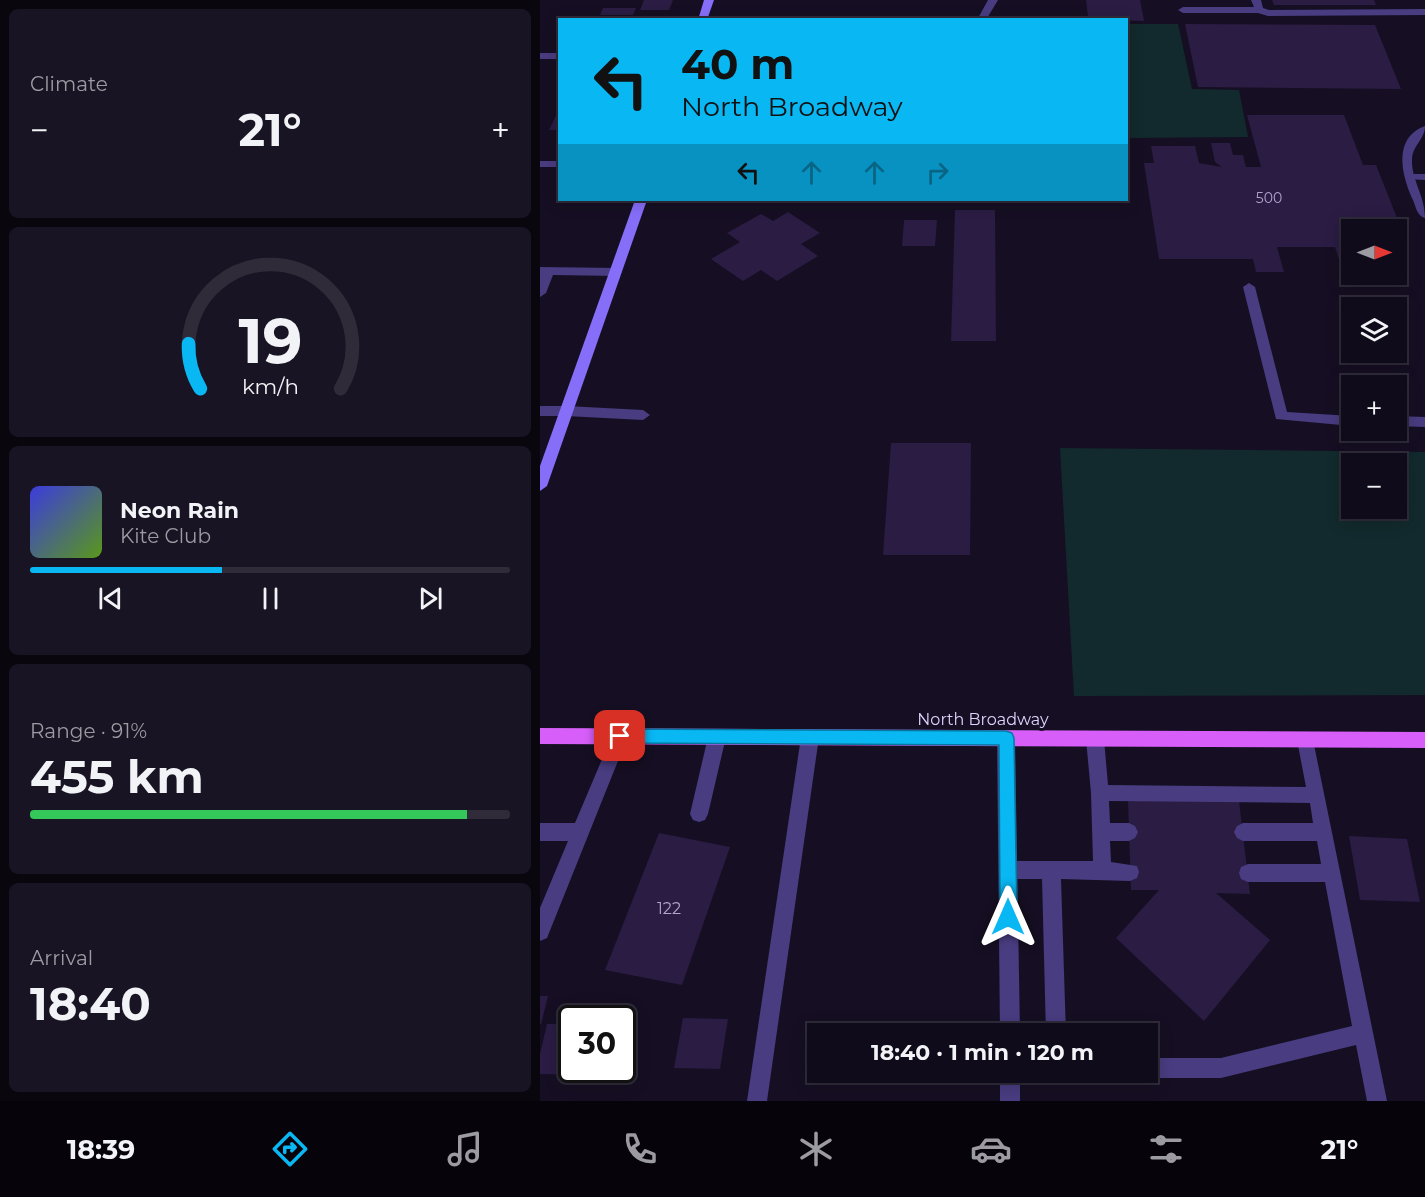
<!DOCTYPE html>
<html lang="en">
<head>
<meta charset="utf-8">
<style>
	:root { --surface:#100b1a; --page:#191423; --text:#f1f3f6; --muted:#9c9ba2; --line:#302b39; --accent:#09b7f3 }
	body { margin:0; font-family:Montserrat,sans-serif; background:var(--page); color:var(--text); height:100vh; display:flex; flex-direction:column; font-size:22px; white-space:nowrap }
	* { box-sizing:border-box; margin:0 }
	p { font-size:20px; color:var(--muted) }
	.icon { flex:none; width:33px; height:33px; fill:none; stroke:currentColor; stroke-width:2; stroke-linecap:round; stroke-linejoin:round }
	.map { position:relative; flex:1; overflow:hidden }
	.panel { display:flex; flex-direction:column; gap:9px; padding:9px; background:#09060e; width:540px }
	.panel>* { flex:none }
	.hud { position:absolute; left:18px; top:18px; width:570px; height:183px; border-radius:0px; box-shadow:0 3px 15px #0003,0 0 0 2px var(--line); background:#09b7f3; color:#111; overflow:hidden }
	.needle { width:39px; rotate:90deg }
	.tools { position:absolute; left:801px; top:219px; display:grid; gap:12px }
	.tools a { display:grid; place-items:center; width:66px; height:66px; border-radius:0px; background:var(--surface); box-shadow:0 3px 15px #0003,0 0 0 2px var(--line); font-size:30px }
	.speed { position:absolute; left:18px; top:1005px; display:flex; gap:12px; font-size:30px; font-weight:700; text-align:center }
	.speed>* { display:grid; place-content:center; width:78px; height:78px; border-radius:50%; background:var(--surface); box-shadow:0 3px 15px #0003,0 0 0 2px var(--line); line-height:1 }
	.speed .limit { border:3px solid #111; border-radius:9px; background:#fff; color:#111 }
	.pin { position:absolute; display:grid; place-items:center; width:51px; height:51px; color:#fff; margin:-26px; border-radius:12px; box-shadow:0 3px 9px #0006 }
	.me { position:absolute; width:66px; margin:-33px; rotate:0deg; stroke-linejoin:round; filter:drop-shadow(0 0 4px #0008) }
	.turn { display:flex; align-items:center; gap:21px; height:126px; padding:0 24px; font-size:27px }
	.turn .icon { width:78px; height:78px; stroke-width:2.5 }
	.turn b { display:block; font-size:42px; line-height:51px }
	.lanes { display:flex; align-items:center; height:57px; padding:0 24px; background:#0003; justify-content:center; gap:30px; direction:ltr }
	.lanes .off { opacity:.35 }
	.big { font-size:45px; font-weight:700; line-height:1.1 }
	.panel .tile { flex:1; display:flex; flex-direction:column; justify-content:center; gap:9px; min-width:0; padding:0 21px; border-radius:9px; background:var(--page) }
	.panel .dial { align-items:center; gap:0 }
	.dial svg { height:156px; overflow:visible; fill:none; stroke:var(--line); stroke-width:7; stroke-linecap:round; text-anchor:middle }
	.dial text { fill:var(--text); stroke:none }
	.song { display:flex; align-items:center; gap:18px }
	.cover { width:72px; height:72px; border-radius:9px; background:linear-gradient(135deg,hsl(240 70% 55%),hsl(90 70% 35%)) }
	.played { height:6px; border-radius:3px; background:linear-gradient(90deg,var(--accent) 40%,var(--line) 40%) }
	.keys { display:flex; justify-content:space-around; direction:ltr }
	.heat { display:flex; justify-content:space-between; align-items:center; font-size:33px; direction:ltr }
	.charge { height:9px; border-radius:4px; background:linear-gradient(90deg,#34c759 91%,var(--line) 0) }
	.trip { position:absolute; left:267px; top:1023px; width:351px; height:60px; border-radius:0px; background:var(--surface); box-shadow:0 3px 15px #0003,0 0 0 2px var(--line); font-weight:700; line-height:60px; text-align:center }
	.tab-bar { display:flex; height:96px; justify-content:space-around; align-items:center; background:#06040a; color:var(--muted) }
	.tab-bar .icon { width:42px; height:42px }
	.tab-bar .selected { color:var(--accent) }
	.tab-bar b { font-size:27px; color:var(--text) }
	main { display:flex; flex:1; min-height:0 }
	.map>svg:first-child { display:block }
</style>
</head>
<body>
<main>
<section class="panel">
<div class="tile"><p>Climate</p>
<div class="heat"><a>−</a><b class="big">21°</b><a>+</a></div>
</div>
<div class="tile dial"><svg viewBox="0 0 100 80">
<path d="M14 69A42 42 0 1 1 86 69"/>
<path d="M14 69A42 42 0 0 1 8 46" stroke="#09b7f3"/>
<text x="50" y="56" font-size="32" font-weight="700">19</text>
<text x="50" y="72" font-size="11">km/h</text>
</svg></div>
<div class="tile">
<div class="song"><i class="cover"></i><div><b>Neon Rain</b><p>Kite Club</p></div></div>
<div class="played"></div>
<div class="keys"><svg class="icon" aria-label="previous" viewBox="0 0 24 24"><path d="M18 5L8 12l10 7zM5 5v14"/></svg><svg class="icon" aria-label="pause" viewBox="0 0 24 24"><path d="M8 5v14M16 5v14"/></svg><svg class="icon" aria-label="next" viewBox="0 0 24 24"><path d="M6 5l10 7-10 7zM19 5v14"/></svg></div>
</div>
<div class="tile"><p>Range · 91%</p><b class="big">455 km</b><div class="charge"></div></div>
<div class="tile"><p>Arrival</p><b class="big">18:40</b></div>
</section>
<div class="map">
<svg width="885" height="1101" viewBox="0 0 885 1101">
	<rect width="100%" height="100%" fill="#160f23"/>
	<g fill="#122a2d" fill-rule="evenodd">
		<polygon points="586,24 638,24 652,89 699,90 708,137 587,138"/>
		<path d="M520 448 885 452V695L534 696ZM812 464H856V508H812Z"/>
	</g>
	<g fill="#2a1c43">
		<polygon points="104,0 133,0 129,10 100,10"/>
		<polygon points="546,0 600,0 604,21 567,20 566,16 548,16"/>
		<polygon points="732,0 834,0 836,5 734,5"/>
		<polygon points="63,8 96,8 93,15 60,15"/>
		<polygon points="645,24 835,25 861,89 658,87"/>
		<polygon points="20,107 20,130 9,130"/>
		<polygon points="707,115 804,115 823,165 836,165 869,248 856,248 856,230 812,230 812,262 800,262 795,247 737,247 744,272 716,272 713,259 619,259 604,163 614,163 611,146 655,146 659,163 682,167 675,162 671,143 690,143 693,155 703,155 706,167 721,167"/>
		<polygon points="415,210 455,210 456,341 411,341"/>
		<polygon points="248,212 280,233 261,244 278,256 237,281 221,270 203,281 171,259 200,242 187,233 221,214 233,221"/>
		<polygon points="364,220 397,220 395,246 362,246"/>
		<polygon points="351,443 431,443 430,555 343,555"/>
		<polygon points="588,800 699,801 710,894 676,893 730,940 664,1021 576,938 619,890 591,890"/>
		<polygon points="119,833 190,847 142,985 65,970"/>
		<polygon points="809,836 867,839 880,902 820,900"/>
		<polygon points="0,996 8,996 1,1024 0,1024"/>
		<polygon points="143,1018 188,1019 180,1069 134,1068"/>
		<polygon points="7,1024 32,1024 32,1070 48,1070 47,1075 0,1074 0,1054"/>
	</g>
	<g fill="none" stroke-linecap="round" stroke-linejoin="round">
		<g fill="#493c80" fill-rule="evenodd">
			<polygon points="448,0 458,0 446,20 437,20"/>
			<polygon points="711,0 721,0 723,8 729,10 885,9 885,15 728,16 718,13 643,13 638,10 643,7 714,7"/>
			<rect x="0" y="53" width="20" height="6"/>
			<polygon points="870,174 885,174 885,180 866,179 865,177"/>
			<polygon points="0,267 76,268 82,272 76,276 13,275 6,293 0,297"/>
			<polygon points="709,283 715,287 747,412 812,416 812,426 736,419 703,287"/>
			<polygon points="26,406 103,410 110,415 103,420 26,416 19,411"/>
			<polygon points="856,416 885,417 885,427 856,426"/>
			<polygon points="80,728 86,731 88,736 7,938 0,941 0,908 28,841 0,841 0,823 35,823 74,731"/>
			<polygon points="177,729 183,732 186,737 168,814 165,820 159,822 153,820 150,814 168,737 171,732"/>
			<polygon points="270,729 276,732 279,737 227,1101 207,1101 261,737 264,732"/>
			<polygon points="555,731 561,734 564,739 568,785 766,787 757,740 760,735 766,732 772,735 847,1101 827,1101 816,1045 681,1078 608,1078 600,1072 608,1072 608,1058 681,1058 812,1026 785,882 708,882 701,879 699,873 701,867 708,864 781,864 777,841 703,841 697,838 694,832 697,826 703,823 773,823 770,803 569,801 570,823 589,823 595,826 598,832 595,838 589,841 570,841 571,862 597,866 599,872 597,878 590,881 521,879 526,1034 506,1034 502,879 468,879 461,876 459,870 461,864 468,861 553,861 551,793 546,739 549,734"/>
		</g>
		<g fill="#493c80" fill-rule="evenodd">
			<path d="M885 126C885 139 873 145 872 159 871 180 885 195 885 218 877 216 876 207 873 200 862 176 852 138 885 126Z"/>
			<rect x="0" y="161" width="20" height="6"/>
			<polygon points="0,406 26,406 33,411 26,416 0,416"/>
			<polygon points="466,730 472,733 475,738 480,1034 460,1034 457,738 460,733"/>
			<rect x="460" y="1072" width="20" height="29"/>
		</g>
		<g fill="#876ef9" fill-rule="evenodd">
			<polygon points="164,0 174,0 167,20 158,20"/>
			<polygon points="95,200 107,200 7,486 0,491 0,466"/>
		</g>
		<polygon fill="#d75ef9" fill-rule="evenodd" points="0,728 885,732 885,748 0,744"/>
	</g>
	<polygon fill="#09b7f3" stroke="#06779e" stroke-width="1.5" points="80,729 466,731 472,733 474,738 477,917 474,923 468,926 462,923 460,917 459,745 80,743 75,741 73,736 75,731"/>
	<g text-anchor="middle" stroke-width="6" stroke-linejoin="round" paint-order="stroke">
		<g font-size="14" fill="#b1a5ce">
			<text x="729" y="203">500</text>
		</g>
		<g font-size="16" fill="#ded3fd" stroke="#160f23">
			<text x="443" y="725">North Broadway</text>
		</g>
		<g font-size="16" fill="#b1a5ce">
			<text x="129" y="914">122</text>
		</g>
	</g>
</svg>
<div class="tools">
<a><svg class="needle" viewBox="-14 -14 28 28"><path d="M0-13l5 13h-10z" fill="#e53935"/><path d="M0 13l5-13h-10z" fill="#9c9ba2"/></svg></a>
<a><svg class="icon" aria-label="layers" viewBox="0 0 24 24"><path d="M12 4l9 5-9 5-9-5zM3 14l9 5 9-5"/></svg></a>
<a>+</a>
<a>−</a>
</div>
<div class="speed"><div class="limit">30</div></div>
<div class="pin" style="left:80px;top:736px;background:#d93025"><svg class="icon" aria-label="arrive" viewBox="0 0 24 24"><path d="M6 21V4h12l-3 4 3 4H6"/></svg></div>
<svg class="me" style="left:468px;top:917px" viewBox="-20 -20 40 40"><path d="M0-17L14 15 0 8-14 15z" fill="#09b7f3" stroke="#fff" stroke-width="4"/></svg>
<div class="trip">18:40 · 1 min · 120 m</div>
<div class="hud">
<div class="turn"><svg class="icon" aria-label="left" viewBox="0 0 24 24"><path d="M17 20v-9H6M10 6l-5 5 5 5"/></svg><div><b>40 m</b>North Broadway</div></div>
<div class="lanes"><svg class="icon" aria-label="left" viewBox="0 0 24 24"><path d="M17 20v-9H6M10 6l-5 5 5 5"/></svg><svg class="icon off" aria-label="ahead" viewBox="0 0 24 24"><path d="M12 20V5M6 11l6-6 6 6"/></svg><svg class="icon off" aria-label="ahead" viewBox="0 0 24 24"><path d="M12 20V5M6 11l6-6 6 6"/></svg><svg class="icon off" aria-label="right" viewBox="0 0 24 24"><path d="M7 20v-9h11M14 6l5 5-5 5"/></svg></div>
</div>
</div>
</main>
<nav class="tab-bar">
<b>18:39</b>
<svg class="icon selected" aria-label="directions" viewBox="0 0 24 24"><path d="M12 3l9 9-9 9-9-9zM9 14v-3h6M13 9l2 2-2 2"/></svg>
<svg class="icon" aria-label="music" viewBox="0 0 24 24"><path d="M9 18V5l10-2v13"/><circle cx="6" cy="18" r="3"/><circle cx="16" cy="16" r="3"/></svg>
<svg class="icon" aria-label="phone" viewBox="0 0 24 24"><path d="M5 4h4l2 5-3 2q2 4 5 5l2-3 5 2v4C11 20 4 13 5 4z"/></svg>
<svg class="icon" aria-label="climate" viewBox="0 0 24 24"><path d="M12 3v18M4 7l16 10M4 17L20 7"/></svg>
<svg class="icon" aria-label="car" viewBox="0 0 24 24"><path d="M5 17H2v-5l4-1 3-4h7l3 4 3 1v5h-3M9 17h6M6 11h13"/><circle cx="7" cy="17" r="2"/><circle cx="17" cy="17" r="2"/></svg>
<svg class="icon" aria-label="filters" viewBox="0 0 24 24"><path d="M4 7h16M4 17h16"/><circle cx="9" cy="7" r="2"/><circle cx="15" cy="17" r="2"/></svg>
<b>21°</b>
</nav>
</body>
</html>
